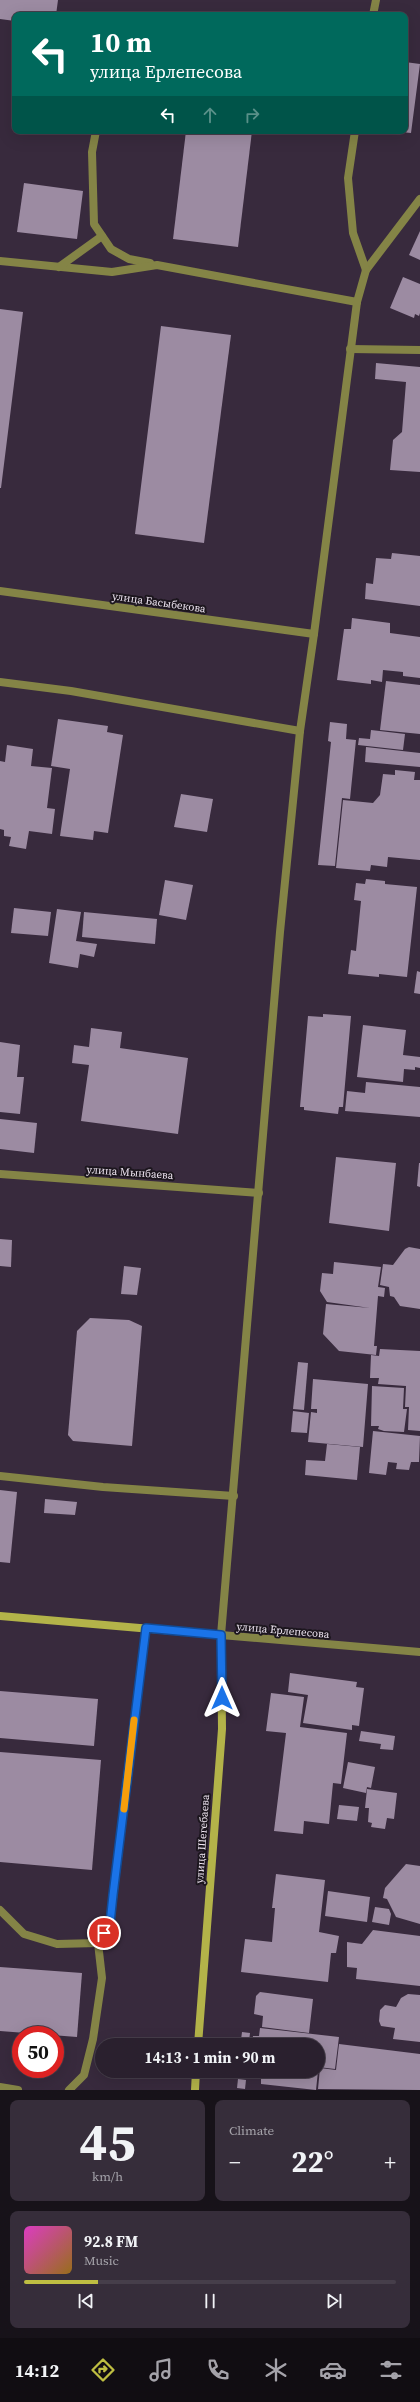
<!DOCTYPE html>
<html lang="en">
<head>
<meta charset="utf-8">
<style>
	:root { --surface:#2a202e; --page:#362d3a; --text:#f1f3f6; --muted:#a5a3aa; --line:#463e4a; --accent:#bfbe42 }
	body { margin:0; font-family:"Source Serif 4",serif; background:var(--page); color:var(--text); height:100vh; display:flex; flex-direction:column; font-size:15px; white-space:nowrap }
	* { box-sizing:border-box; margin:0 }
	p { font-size:13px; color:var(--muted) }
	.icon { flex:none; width:22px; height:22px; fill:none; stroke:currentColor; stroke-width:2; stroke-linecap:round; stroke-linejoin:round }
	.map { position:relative; height:2090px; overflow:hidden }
	.panel { display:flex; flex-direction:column; gap:10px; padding:10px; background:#171219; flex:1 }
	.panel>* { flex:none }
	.top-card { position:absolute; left:12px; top:12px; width:396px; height:122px; border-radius:8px; box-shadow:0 4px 16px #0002,0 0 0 1px var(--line); background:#00695c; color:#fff; overflow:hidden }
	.speed { position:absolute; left:12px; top:2026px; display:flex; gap:8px; font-size:20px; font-weight:700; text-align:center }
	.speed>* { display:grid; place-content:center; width:52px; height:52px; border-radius:50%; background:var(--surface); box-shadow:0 4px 16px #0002,0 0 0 1px var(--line); line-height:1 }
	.speed .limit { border:6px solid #d22; background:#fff; color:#111 }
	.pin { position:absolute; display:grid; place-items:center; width:34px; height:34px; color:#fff; margin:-17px; border:2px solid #fff; border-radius:50%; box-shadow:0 1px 4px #0007 }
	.me { position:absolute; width:44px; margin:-22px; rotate:0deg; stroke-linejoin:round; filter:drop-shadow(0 0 3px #0008) }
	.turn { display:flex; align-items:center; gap:14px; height:84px; padding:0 12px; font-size:18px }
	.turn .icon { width:52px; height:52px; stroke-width:2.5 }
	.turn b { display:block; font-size:28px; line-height:34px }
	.lanes { display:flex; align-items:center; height:38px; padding:0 12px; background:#0003; justify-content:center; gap:20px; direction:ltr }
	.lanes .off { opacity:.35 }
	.big { font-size:30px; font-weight:700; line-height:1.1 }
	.panel .card { flex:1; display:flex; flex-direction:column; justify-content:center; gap:6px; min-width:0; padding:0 14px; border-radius:8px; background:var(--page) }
	.panel .dial { align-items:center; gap:0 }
	.dial b { font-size:52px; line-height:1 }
	.song { display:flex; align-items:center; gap:12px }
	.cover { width:48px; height:48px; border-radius:6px; background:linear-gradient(135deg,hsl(310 70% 55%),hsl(40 70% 35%)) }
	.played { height:4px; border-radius:2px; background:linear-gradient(90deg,var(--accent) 20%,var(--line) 20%) }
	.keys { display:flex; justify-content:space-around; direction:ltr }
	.heat { display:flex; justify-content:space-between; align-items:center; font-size:22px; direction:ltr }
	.panel .tiles { flex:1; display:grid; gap:10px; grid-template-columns:1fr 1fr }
	.card:last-child { grid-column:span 2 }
	.trip { position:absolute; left:95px; top:2038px; width:230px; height:40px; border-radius:20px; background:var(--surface); box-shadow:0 4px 16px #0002,0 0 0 1px var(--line); font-weight:700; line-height:40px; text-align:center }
	.tabs { display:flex; height:64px; justify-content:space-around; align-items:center; background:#110d12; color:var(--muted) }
	.tabs .icon { width:28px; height:28px }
	.tabs .selected { color:var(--accent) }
	.tabs b { font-size:18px; color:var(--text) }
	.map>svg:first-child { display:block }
</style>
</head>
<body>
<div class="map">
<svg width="420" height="2090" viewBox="0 0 420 2090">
	<rect width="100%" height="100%" fill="#382a3d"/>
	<g fill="#9c8ba2">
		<polygon points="0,0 58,0 56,15 15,15 15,21 0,19"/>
		<polygon points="405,62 420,64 411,133 401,132 405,131"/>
		<polygon points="186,131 252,131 238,247 173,239"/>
		<polygon points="24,183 83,191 77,239 17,232"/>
		<polygon points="420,231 420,260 409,255"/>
		<polygon points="403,277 420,284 420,313 419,316 415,314 414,318 390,308"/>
		<polygon points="0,309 23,312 1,488 0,488"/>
		<polygon points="161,326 231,335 204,543 135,534"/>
		<polygon points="376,363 420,367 420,472 390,470 393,440 402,432 406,382 375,379"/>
		<polygon points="392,553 420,556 420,606 365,599 366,583 373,584 376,558 391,559"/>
		<polygon points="352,618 390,623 390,633 420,637 420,678 403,676 403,672 383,670 382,682 371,680 371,684 337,680 344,629 351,629"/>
		<polygon points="386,681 420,685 420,734 380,730"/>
		<polygon points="58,719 108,726 107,732 123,735 108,833 94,831 93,840 60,836 70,769 51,766"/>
		<polygon points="330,722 347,724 346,739 356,740 350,799 342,798 335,866 318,865 331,742 328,741"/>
		<polygon points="371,730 405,734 403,750 358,745 359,738 370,739"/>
		<polygon points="7,745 33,749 31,766 52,768 47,808 55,809 52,834 29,831 26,849 9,846 11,837 4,836 4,830 0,829 0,761 5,762"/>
		<polygon points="366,747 420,753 420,767 365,762"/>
		<polygon points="395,770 415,772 414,780 420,780 420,860 388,857 387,867 371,865 370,871 336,868 343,800 373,803 380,795 383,774 395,775"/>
		<polygon points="181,794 213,799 207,832 174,827"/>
		<polygon points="366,879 385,881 385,884 417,887 407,977 379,974 379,977 348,974 351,950 356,951 361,901 354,900 356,883 365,884"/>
		<polygon points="165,880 193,885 186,920 159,915"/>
		<polygon points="14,908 51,912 48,936 11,933"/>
		<polygon points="57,909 81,912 76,941 97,944 94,957 80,954 78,968 49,963"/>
		<polygon points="84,912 157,919 155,944 82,937"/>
		<polygon points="417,971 420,972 420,994 414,993"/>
		<polygon points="323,1014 351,1016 343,1107 339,1107 338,1114 304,1110 304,1107 300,1107 308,1016 323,1017"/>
		<polygon points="363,1025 406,1030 403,1055 420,1057 420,1068 415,1067 415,1070 404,1069 403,1082 357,1077"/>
		<polygon points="91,1028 122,1032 120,1048 188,1058 178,1134 81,1121 89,1065 72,1063 74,1045 89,1047"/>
		<polygon points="0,1042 20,1045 17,1077 24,1077 20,1114 0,1112"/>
		<polygon points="366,1082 420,1087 420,1117 345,1111 347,1091 365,1093"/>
		<polygon points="0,1119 37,1123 34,1153 0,1149"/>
		<polygon points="336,1157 396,1163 389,1231 329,1223"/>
		<polygon points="419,1163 420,1163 420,1187 417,1186"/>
		<polygon points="0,1239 12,1240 11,1267 0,1266"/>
		<polygon points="409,1247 420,1249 420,1309 400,1306 394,1297 390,1296 389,1287 380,1285 383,1264 393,1265 405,1249"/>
		<polygon points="334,1262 381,1267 378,1287 385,1288 384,1297 378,1296 374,1346 377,1346 376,1355 339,1351 323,1334 326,1304 370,1308 327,1302 320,1291 322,1273 333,1274"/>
		<polygon points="124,1266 141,1268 137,1295 121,1294"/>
		<polygon points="90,1318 129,1320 142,1326 132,1446 73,1441 68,1435 77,1331"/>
		<polygon points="380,1349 420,1351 420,1431 408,1430 409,1407 405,1407 406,1386 378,1384 379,1378 370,1378 371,1355 379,1356"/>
		<polygon points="298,1362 308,1363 304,1410 293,1409"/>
		<polygon points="313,1379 368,1384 363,1447 308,1442 311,1412 317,1413 317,1409 311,1409"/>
		<polygon points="372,1386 404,1388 403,1409 407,1409 404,1432 384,1431 378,1429 379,1426 371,1426"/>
		<polygon points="293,1411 309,1413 307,1433 291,1432"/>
		<polygon points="373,1431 420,1436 419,1462 411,1462 409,1470 396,1469 397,1463 388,1462 386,1475 369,1473"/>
		<polygon points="327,1444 360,1447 357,1480 305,1475 306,1460 325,1461"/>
		<polygon points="0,1490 17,1492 10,1563 0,1562"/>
		<polygon points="45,1499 77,1502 75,1515 44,1513"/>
		<polygon points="290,1673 357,1682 356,1687 364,1688 359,1726 352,1725 352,1730 303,1723 308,1695 288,1692"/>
		<polygon points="0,1691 98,1699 94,1746 0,1738"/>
		<polygon points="271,1693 304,1697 300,1727 347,1733 341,1784 333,1783 329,1824 304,1821 303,1834 274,1831 286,1733 266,1731"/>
		<polygon points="361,1731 395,1736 393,1750 380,1749 381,1744 359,1741"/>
		<polygon points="0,1752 101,1760 92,1870 0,1862"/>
		<polygon points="348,1762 375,1767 371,1788 367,1787 366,1793 343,1788"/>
		<polygon points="367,1789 397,1793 394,1819 387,1818 385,1829 371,1827 372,1823 368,1822 369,1808 365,1808"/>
		<polygon points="339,1805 359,1807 357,1821 337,1819"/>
		<polygon points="406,1864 420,1866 420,1924 396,1917 387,1899 383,1898 385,1888"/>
		<polygon points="276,1874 325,1880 319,1932 339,1936 336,1953 331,1953 328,1982 241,1972 245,1939 272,1942 275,1908 272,1908"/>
		<polygon points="328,1891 370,1897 367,1922 325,1916"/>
		<polygon points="375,1907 389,1909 391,1914 389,1925 372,1922"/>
		<polygon points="373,1930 420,1936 420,1986 356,1979 357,1968 347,1967 347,1942 362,1944"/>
		<polygon points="0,1967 82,1973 77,2037 0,2031"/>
		<polygon points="260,1992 313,1999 309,2033 262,2027 263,2016 254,2014 256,1996"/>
		<polygon points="408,1994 420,1995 420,2042 393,2039 395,2028 381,2026 379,2021 380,2010 385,2005 396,2007 401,1998"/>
		<polygon points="260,2028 339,2037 335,2069 318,2067 318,2045 252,2045 253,2036 259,2036"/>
		<polygon points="242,2032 250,2033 249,2041 241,2040"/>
		<polygon points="339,2044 420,2054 420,2090 318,2089 320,2068 336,2070"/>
		<polygon points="249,2071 318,2071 316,2090 261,2084 261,2079 248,2078"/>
		<polygon points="238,2079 246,2080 245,2089 237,2088"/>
	</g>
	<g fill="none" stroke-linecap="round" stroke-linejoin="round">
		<g stroke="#848446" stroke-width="8">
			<polyline points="96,131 92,152 94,224 111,249 129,259 150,263"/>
			<polyline points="0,261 112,272 157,265 357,302"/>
			<polyline points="59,267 102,236"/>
			<polyline points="350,349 420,350"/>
			<polyline points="0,1910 24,1934 57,1944 98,1943 110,1923 146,1628"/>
			<polyline points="0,2087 18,2090"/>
			<polyline points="69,2090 84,2075 93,2039 102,1978 98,1943"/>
		</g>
		<g stroke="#848446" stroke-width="8">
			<polyline points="373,15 376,0"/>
			<polyline points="366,270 420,199"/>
			<polyline points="0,591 314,634"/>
			<polyline points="0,682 71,691 300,731"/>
			<polyline points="0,1174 259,1193"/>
			<polyline points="0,1476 103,1487 234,1496"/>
			<polyline points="221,1635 280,932 300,731 314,634 357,302 366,270 353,233 348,178 355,131"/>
		</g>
		<polyline stroke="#848446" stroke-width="8" points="221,1635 420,1652"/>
		<g stroke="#b3b349" stroke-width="8">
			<polyline points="0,1616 221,1635 222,1729 198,2045"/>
			<polyline points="195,2090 196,2071"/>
		</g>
	</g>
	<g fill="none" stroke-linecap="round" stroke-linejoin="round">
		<defs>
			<polyline id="route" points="104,1933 110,1923 113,1895 146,1628 221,1635 222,1698"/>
		</defs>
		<use href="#route" stroke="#114b97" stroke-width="10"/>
		<use href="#route" stroke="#1a73e8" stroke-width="7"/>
		<polyline stroke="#f59e0b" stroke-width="7" points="124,1809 134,1720"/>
	</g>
	<g text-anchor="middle" stroke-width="4" stroke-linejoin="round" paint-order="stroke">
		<g font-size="11" fill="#f0e7f3" stroke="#1c161e">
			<text transform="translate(159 602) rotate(8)" y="4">улица Басыбекова</text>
			<text transform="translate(130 1172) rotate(4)" y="4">улица Мынбаева</text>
			<text transform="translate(283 1630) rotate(5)" y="4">улица Ерлепесова</text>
			<text transform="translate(202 1839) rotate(-86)" y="4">улица Шегебаева</text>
		</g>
	</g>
</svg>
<div class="speed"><div class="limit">50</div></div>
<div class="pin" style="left:104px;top:1933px;background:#d93025"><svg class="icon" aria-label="arrive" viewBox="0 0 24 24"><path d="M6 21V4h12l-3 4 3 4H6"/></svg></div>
<svg class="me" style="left:222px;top:1698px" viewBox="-20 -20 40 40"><path d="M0-17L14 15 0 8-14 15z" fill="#1a73e8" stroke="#fff" stroke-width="4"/></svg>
<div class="trip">14:13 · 1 min · 90 m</div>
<div class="top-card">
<div class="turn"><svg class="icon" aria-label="left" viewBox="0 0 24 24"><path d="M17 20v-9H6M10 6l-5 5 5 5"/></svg><div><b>10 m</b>улица Ерлепесова</div></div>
<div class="lanes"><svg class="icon" aria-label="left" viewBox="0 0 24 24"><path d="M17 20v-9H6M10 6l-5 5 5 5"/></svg><svg class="icon off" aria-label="ahead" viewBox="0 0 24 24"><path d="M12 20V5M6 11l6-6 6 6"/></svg><svg class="icon off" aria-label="right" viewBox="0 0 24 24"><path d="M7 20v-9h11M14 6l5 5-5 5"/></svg></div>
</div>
</div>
<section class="panel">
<div class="tiles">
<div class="card dial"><b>45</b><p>km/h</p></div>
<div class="card"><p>Climate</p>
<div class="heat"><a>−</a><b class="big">22°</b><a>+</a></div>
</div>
<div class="card">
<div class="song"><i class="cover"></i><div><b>92.8 FM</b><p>Music</p></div></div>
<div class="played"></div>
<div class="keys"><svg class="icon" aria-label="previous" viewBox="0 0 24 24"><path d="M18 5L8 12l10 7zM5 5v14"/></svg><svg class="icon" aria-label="pause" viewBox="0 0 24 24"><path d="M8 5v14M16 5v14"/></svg><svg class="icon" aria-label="next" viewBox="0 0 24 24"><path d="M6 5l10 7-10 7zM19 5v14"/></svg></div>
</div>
</div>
</section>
<nav class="tabs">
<b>14:12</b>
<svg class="icon selected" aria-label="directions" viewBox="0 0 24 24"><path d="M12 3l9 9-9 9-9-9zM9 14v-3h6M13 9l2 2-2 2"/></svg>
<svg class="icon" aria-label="music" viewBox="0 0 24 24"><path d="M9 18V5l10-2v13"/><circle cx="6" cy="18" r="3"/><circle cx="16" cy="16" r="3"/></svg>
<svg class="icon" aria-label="phone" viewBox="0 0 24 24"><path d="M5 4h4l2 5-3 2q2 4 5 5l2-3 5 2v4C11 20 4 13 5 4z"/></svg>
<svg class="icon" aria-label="climate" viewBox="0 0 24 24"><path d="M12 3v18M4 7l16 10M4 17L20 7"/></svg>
<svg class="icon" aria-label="car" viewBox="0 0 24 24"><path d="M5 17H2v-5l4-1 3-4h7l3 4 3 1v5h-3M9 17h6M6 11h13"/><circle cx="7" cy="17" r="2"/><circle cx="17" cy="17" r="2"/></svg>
<svg class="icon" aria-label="filters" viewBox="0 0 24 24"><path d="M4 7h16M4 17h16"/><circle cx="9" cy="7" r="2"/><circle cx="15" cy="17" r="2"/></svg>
</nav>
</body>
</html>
